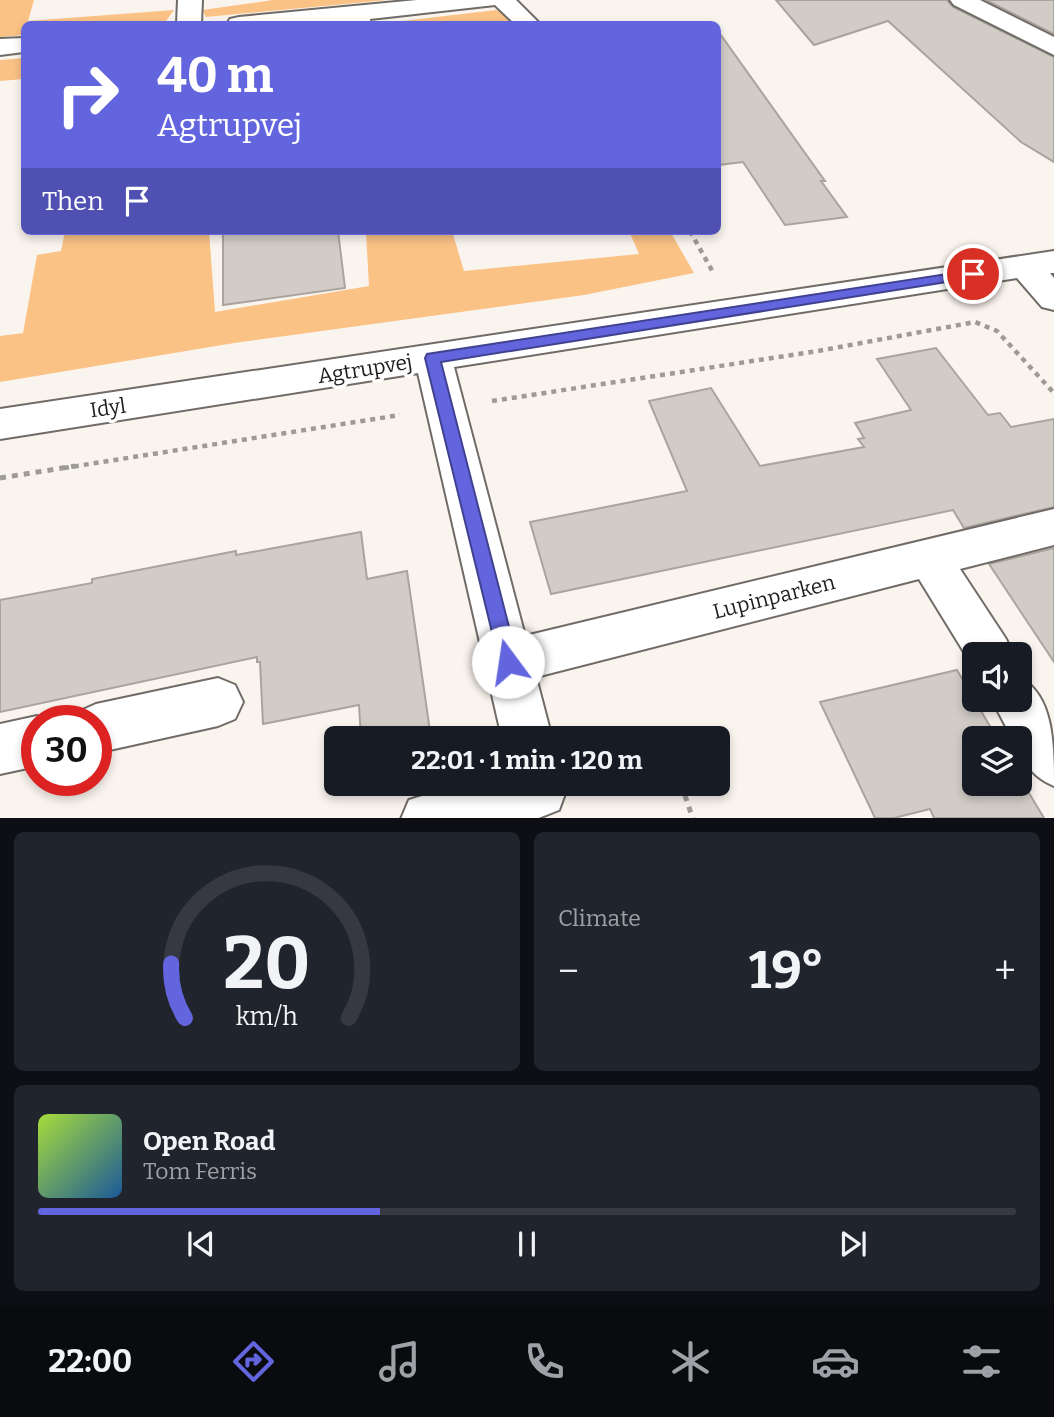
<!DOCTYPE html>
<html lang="en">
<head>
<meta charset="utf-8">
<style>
	:root { --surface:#171b24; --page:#20242c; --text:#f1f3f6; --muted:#9ea1a6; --line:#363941; --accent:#6365de }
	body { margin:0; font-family:Bitter,serif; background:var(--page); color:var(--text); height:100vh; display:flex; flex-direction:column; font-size:26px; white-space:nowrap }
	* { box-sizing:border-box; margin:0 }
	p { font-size:23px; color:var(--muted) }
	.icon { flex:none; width:38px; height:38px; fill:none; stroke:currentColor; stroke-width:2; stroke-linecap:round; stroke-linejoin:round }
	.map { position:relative; height:818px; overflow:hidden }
	.details { display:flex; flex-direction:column; gap:14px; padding:14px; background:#0d0f14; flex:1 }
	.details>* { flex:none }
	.hud { position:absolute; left:21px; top:21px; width:700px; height:214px; border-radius:10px; box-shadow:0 4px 10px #0003; background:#6365de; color:#fff; overflow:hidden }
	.controls { position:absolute; left:962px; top:642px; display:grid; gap:14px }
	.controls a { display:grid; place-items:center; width:70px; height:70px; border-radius:10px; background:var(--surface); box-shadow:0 4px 10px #0003; font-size:35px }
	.speed { position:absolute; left:21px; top:705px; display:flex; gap:14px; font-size:35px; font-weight:700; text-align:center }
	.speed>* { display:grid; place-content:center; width:91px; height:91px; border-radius:50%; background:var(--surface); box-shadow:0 4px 10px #0003; line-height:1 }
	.speed .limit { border:10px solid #d22; background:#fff; color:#111 }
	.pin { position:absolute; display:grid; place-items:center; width:60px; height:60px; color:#fff; margin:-30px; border:4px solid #fff; border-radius:50%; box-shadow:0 2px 7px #0007 }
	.me { position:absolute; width:77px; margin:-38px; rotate:346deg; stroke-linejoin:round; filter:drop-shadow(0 0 5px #0008) }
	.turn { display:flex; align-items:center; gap:24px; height:147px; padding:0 21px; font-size:32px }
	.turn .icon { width:91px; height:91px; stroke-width:2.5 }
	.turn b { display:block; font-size:49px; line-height:60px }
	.then { display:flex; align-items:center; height:66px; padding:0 21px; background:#0003; gap:14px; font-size:26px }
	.big { font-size:52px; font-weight:700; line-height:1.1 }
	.details .card { flex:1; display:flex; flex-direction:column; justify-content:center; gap:10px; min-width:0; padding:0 24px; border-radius:10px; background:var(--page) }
	.details .dial { align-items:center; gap:0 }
	.dial svg { height:182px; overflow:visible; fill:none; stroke:var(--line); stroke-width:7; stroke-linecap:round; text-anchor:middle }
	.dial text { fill:var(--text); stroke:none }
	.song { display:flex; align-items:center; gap:21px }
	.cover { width:84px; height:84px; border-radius:10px; background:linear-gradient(135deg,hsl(80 70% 55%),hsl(210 70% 35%)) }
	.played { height:7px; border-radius:4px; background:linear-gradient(90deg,var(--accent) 35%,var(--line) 35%) }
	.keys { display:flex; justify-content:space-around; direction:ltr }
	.heat { display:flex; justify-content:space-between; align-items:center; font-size:38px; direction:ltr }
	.details .tiles { flex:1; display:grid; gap:14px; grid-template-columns:1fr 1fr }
	.card:last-child { grid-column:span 2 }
	.trip { position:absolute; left:324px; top:726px; width:406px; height:70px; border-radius:10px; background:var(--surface); box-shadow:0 4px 10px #0003; font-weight:700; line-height:70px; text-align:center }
	.menu { display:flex; height:112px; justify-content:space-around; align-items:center; background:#090b0e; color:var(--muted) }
	.menu .icon { width:49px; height:49px }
	.menu .on { color:var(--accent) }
	.menu b { font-size:32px; color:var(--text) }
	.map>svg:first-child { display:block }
</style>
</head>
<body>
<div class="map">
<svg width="1054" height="819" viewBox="0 0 1054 819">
	<rect width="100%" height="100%" fill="#faf4ee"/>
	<g fill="#fac285">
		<polygon points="0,0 34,0 28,21 174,10 166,21 132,24 24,24 24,35 0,37"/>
		<polygon points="273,0 388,0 206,17 202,10"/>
		<polygon points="496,10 509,15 515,24 377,24"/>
		<polygon points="24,58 24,79 0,81 0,60"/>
		<polygon points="65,231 209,231 215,312 369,286 366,232 376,231 452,231 464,271 639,254 629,231 670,231 694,273 584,295 234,343 0,382 0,336 23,333 37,255 61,251"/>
	</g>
	<g fill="#d1ccc6" stroke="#aaa49f" stroke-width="2">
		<polygon points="776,0 947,0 953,7 1054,57 1054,162 1021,142 888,21 814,45"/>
		<polygon points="986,0 1054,0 1054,34"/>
		<polygon points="718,31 825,181 821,181 847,217 785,225 743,162 718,165"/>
		<polygon points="223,231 338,231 345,288 223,305"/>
		<polygon points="936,348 988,415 1000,413 1011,427 1054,419 1054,507 964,528 953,510 551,594 530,522 687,491 649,401 711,388 760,466 864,447 858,439 864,438 855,423 911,410 877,359"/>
		<polygon points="361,532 367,579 407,571 431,738 361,738 359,705 263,724 260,662 257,662 257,657 0,712 0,600 92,583 92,579 236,551 236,555"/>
		<polygon points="1054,548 1054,662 989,564"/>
		<polygon points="957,670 997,738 975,738 975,784 1020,784 1020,778 1044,818 934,818 930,809 894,818 875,818 820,702"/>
	</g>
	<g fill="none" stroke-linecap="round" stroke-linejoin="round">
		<defs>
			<g id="minor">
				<polygon points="178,0 202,0 201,24 177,24"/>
				<polygon points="417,0 516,0 540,24 515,24 495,5 370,19 371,24 347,24 346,21 311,24 227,24 230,19 239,17"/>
				<polygon points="950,0 980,0 1054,37 1054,55 954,5"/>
				<polygon points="24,38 24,52 0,55 0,39"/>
				<polygon points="1054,251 1054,273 1050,273 1054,278 1054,310 1042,307 1017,278 454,367 525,636 1054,509 1054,545 960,569 1006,639 1013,654 975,654 975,670 919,579 536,677 552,738 502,738 418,373 0,439 0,409"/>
				<polygon points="218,678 235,685 243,702 235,719 218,726 96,753 96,721 74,721 78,712 96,704"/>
				<path d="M1020 678C1054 695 1054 747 1054 786 1033 777 1020 762 1020 738H1012L992 700H1020Z"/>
				<polygon points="37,716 49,721 37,721 37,766 0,774 0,724"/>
				<polygon points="461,784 564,784 566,791 559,810 536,819 401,819 409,800"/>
			</g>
		</defs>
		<use href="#minor" stroke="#706b66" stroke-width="4"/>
		<g stroke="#9e9a96" stroke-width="4.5" stroke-dasharray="5 5" stroke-linecap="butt">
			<polyline points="690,231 714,274"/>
			<polyline points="492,401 818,351 975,322 997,331 1054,393"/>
			<polyline points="64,468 400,415"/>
		</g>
		<g stroke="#9e9a96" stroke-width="5" stroke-dasharray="6 6" stroke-linecap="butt">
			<polyline points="0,478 75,466"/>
			<polyline points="681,784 693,819"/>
		</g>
		<use href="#minor" fill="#fff" fill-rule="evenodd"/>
	</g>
	<polygon fill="#6365de" stroke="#404290" stroke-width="2" points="973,270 980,274 978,277 441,362 518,662 515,669 508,671 501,669 425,358 427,354"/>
	<g text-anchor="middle" stroke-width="7" stroke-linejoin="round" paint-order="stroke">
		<g font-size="21" fill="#1f1d1b" stroke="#fff">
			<text transform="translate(365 369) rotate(-9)" y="7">Agtrupvej</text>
			<text transform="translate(108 408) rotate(-8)" y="7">Idyl</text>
			<text transform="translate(774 597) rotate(-14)" y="7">Lupinparken</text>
		</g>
	</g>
</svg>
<div class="controls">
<a><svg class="icon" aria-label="sound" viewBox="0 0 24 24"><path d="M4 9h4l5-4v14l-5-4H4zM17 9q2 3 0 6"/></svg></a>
<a><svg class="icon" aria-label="layers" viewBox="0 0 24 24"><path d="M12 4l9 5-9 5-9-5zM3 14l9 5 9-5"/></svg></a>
</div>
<div class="speed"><div class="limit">30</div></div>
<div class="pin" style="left:973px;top:274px;background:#d93025"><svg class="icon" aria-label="arrive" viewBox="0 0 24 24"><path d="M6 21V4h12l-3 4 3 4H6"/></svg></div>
<svg class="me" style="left:508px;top:662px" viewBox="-20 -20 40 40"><circle r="19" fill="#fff"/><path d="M0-13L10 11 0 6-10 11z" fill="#6365de"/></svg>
<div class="trip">22:01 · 1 min · 120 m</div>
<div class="hud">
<div class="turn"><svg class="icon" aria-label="right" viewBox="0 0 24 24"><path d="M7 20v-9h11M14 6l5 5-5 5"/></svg><div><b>40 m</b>Agtrupvej</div></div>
<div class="then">Then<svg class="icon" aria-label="arrive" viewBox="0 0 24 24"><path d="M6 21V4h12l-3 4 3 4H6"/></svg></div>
</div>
</div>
<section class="details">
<div class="tiles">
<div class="card dial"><svg viewBox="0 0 100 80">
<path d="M14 69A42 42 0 1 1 86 69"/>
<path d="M14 69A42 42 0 0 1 8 45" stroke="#6365de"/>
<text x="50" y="56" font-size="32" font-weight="700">20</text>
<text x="50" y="72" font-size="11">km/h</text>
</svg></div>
<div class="card"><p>Climate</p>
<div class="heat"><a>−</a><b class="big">19°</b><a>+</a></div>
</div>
<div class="card">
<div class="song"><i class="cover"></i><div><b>Open Road</b><p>Tom Ferris</p></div></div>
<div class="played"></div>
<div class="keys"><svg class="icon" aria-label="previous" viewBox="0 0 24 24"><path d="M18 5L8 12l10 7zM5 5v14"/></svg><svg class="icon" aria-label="pause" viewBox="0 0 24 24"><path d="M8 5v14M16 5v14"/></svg><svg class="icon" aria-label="next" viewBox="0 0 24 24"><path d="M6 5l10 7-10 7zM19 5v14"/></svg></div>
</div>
</div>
</section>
<nav class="menu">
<b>22:00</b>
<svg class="icon on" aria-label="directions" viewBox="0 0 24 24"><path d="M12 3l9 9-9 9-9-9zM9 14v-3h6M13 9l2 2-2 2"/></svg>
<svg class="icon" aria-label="music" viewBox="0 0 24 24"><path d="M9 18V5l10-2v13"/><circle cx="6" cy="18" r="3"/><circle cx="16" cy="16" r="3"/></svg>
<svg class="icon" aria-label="phone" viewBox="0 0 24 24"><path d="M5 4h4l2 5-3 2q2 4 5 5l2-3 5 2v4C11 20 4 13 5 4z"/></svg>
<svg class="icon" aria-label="climate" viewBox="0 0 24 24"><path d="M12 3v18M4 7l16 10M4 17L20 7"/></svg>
<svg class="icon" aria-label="car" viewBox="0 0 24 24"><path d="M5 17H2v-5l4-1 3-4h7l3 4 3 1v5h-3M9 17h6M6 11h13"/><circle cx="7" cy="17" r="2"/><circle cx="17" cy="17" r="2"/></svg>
<svg class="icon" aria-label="filters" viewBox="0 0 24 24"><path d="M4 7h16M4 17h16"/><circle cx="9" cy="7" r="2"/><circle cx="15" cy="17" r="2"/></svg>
</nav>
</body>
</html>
